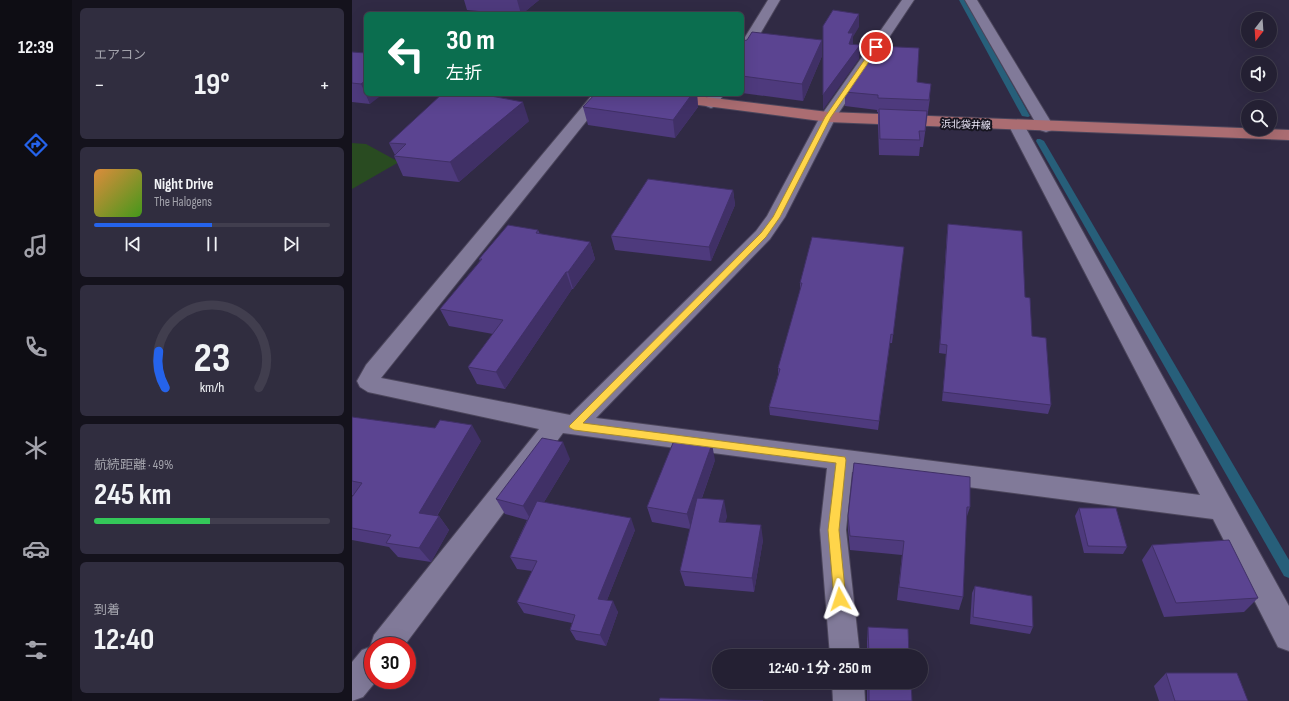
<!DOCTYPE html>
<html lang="ja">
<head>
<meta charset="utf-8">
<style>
	:root { --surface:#242033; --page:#302d3f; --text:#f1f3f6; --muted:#a3a3ac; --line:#413e4e; --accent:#2563eb }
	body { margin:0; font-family:"Sofia Sans Condensed","Noto Sans JP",sans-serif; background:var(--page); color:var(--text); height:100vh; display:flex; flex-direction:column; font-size:15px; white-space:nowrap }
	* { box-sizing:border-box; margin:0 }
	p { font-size:13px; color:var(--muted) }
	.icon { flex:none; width:22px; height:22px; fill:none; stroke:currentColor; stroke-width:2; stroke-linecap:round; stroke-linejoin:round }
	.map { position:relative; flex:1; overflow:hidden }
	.details { display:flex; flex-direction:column; gap:8px; padding:8px; background:#14121c; width:280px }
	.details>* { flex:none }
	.hud { position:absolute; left:12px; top:12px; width:380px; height:84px; border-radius:6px; box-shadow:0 4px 16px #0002,0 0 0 1px var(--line); background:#0b6e4f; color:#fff; overflow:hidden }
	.needle { width:26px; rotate:197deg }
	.controls { position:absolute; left:889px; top:12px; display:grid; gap:8px }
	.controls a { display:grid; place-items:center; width:36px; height:36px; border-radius:50%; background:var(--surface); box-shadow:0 4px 16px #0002,0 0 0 1px var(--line); font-size:20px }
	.speed { position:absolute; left:12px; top:637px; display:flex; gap:8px; font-size:20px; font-weight:700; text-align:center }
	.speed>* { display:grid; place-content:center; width:52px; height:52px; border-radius:50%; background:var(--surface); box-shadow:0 4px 16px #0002,0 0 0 1px var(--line); line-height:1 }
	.speed .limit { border:6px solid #d22; background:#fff; color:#111 }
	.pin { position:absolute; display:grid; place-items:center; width:34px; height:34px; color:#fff; margin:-17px; border:2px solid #fff; border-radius:50%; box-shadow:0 1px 4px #0007 }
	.me { position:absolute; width:44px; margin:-22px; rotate:355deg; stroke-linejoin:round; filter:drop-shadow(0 0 3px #0008) }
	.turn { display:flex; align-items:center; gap:14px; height:84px; padding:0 16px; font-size:18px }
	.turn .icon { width:52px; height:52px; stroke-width:2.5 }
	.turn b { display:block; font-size:28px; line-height:34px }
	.big { font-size:30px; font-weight:700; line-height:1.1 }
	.details .widget { flex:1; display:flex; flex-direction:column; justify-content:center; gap:6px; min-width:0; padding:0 14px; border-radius:6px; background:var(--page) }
	.details .dial { align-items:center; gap:0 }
	.dial svg { height:104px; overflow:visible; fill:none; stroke:var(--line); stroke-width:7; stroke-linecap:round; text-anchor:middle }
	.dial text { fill:var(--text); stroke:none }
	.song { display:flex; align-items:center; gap:12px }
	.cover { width:48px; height:48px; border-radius:6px; background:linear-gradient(135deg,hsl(30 70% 55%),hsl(100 70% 35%)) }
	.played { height:4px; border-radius:2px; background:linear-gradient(90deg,var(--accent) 50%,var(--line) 50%) }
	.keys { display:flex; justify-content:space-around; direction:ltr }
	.heat { display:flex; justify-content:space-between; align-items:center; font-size:22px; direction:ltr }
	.charge { height:6px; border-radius:3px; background:linear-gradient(90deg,#34c759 49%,var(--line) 0) }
	.trip { position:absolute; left:360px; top:649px; width:216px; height:40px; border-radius:20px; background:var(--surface); box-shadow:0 4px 16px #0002,0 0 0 1px var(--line); font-weight:700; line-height:40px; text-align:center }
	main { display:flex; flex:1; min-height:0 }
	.tab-bar { display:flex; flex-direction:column; width:72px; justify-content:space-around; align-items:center; background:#0e0d14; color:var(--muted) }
	.tab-bar .icon { width:28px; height:28px }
	.tab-bar .current { color:var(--accent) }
	.tab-bar b { font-size:18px; color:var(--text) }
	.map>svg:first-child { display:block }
</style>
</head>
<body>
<main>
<nav class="tab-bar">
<b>12:39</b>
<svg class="icon current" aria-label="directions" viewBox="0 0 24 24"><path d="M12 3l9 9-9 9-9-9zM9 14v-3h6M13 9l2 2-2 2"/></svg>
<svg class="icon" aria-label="music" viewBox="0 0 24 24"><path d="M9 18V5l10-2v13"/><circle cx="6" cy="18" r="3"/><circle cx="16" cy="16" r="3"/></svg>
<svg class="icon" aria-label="phone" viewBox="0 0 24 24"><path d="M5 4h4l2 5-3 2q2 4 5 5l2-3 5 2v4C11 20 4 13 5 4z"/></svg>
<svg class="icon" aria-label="climate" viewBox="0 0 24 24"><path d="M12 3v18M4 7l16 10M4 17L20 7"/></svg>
<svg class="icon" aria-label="car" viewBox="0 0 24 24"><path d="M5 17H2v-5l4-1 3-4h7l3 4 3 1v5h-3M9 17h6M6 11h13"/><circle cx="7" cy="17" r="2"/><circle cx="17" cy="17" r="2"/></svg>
<svg class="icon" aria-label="filters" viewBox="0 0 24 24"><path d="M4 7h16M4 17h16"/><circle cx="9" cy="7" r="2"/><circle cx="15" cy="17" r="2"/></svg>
</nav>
<section class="details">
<div class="widget"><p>エアコン</p>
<div class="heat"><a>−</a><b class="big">19°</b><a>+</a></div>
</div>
<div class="widget">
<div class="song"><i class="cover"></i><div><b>Night Drive</b><p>The Halogens</p></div></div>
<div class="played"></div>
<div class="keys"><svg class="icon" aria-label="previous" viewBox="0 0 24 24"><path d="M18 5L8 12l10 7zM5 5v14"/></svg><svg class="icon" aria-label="pause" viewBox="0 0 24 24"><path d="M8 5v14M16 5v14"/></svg><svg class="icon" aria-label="next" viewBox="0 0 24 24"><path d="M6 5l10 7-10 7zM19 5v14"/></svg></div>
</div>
<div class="widget dial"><svg viewBox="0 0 100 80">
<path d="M14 69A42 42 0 1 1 86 69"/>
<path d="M14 69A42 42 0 0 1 9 41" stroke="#2563eb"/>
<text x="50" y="56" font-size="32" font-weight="700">23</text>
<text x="50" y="72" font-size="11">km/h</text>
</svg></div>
<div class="widget"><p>航続距離 · 49%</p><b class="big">245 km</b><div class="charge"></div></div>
<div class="widget"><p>到着</p><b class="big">12:40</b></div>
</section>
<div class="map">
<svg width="937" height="701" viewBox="0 0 937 701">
	<rect width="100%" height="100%" fill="#302a44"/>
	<polygon fill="#294b21" points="0,143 14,144 47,162 0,189"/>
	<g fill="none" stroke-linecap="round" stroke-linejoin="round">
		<g fill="#275f7a" fill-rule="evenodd">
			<polygon points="607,0 613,0 678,116 676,117 670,116"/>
			<polygon points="685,139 688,139 692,141 937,560 937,578 932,576 684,141"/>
		</g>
		<defs>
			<g id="street">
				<polygon points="416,0 428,0 397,53 395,56 390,57 390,42"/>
				<polygon points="550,0 562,0 484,117 433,217 418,239 244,418 848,495 657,126 659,123 665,121 671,123 937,606 937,651 926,647 861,519 500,472 494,530 508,656 478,656 468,530 475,468 211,433 52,646 21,646 21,680 25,680 11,697 0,701 0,662 10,650 18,647 22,635 187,429 16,392 8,387 5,381 14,365 241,94 256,94 29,378 218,415 404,231 415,216 468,117"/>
				<polygon points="613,0 625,0 702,127 700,130 694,132 688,130 686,127"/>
				<polygon points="358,94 372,94 364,106 359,108 354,106 351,103"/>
				<polygon points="480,682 512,682 513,701 481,701"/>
			</g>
			<polygon id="primary" points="286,94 329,94 476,112 937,130 937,140 476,122 293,98 288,97"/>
		</defs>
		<use href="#street" stroke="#4c465c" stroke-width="2"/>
		<use href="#primary" stroke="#4c465c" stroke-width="2"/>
		<use href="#street" fill="#817a99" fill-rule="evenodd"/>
		<use href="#primary" fill="#ab6d72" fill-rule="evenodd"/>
	</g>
	<g fill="#4e3a7d">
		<polygon points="111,0 187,0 170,14 160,14 115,10 112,0"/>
		<polygon points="470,40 470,56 451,101 390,93 390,41"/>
		<polygon points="0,52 18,104 0,102"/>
		<polygon points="565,82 578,98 571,147 568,147 567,156 527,155 526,125 526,112 525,112 525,110 493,106 493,92"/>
		<polygon points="243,94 356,94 355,96 345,94 346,107 323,138 236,125 231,107"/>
		<polygon points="177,121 107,182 51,176 42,156 43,155 37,143"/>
		<polygon points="381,190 383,205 359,261 263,250 259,236"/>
		<polygon points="596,224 673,297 680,336 699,405 696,414 590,401 594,354 587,353 595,232"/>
		<polygon points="186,230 188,234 238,242 243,259 221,289 220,289 153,389 125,384 116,367 141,334 97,326 88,309 128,261 127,259"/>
		<polygon points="552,247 540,343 538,343 526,430 418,415 417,407 426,375 426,368 448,291 448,283"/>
		<polygon points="0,417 129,441 85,516 87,516 97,530 79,562 46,557 37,547 0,540 0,497 2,495 0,495"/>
		<polygon points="218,459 192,502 283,530 255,600 266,612 254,646 224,640 218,630 220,623 172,613 165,602 180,571 165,569 158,557 175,520 153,514 144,499"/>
		<polygon points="363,460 350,498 375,516 373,522 411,540 402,592 333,586 328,571 338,529 300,522 295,507"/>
		<polygon points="502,463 618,507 614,519 611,597 607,610 545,600 550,555 498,550 496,530 496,516"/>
		<polygon points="727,508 775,547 771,554 732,553 723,516"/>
		<polygon points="800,545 906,598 892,612 812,617 790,560"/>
		<polygon points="623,586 681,627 678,634 618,624 620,593"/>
		<polygon points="516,627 557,656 515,656 515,641"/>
		<polygon points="814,673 896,701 807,701 802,686"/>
		<polygon points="515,682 559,682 560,701 515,701"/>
	</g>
	<g fill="#403066">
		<polygon points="165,0 187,0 170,14 169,14"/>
		<polygon points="507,14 507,27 501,37 501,47 496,58 496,33"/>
		<polygon points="470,40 470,56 451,101 450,84"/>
		<polygon points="508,45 507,59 471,110 471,95"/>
		<polygon points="14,80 14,94 31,94 18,104 9,84"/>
		<polygon points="340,94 345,94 346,107 323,138 321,120"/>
		<polygon points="171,102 177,121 107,182 98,162"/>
		<polygon points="381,190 383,205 359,261 357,247"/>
		<polygon points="238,242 243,259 221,289 216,272"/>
		<polygon points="214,272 220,289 153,389 144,372"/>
		<polygon points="120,425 129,441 78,527 67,513"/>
		<polygon points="211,442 218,459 180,522 171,506"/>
		<polygon points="360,444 363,460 339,529 335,514"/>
		<polygon points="372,500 375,516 370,537 367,522"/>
		<polygon points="87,516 97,530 79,562 67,548"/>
		<polygon points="279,518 283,530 251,610 246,599"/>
		<polygon points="409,525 411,540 402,592 400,578"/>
		<polygon points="261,601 266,612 254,646 248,635"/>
	</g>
	<g fill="#5b4491" stroke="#403066">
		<polygon points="481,10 507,14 496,33 501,33 497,44 508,45 471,95 471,26"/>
		<polygon points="400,32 470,40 450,84 390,76 390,41 395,40"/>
		<polygon points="525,46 567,48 565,82 579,84 577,100 526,98 526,95 493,92"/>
		<polygon points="0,52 14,53 14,80 9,84 0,83"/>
		<polygon points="90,94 128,94 171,102 98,162 42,156 54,144 37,143"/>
		<polygon points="243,94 340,94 321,120 231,107"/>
		<polygon points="527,109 575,111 573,131 567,131 568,140 528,139"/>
		<polygon points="296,179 381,190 357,247 259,236"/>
		<polygon points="596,224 670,231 673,297 678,298 680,336 694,338 699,405 591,392 595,345 588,344"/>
		<polygon points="156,225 186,230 184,233 238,242 216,272 214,272 144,372 116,367 151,320 88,309 130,259 127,259"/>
		<polygon points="460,237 552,247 541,335 539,334 527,421 417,407 428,369 426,368 450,283 448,283"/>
		<polygon points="0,417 83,428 88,420 120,425 67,513 87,516 67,548 34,543 39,535 0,528 0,497 10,483 0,481"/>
		<polygon points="190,438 211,442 171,506 144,499"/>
		<polygon points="323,438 360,444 335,514 295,507"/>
		<polygon points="502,463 618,477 618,507 615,507 611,597 547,587 552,541 498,536 496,516"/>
		<polygon points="345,498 372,500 367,522 409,525 400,578 328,571"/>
		<polygon points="185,501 279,518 246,599 261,601 248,635 218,630 223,615 165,602 185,561 158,557"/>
		<polygon points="727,508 764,508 775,547 736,546"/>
		<polygon points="877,540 906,598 824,603 800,545"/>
		<polygon points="623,586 680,596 681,627 621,617"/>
		<polygon points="516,627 556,629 557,656 517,656"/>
		<polygon points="814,673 885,673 896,701 823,701"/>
		<polygon points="517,682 559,682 560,701 517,701"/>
		<polygon points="308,698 411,701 307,701"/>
	</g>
	<polygon fill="#ffd54a" stroke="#a68a30" points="522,46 527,47 479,117 428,217 414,237 231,423 493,457 494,460 487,530 494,599 492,603 488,604 484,603 482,599 476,530 484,463 222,430 218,428 217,426 409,233 421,217 473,117"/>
	<g text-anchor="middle" stroke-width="4" stroke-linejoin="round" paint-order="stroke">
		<g font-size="10" fill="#efebfc" stroke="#171520">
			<text transform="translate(614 124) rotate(2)" y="4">浜北袋井線</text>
		</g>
	</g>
</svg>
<div class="controls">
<a><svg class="needle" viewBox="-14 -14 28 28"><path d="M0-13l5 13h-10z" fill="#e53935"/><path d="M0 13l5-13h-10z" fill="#a3a3ac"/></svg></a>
<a><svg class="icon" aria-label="sound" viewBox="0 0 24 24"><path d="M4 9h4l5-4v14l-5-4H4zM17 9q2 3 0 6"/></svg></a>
<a><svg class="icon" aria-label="search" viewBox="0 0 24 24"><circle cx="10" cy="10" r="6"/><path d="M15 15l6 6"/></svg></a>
</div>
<div class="speed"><div class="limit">30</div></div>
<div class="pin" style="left:524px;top:47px;background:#d93025"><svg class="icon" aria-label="arrive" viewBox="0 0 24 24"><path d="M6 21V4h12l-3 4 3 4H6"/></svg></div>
<svg class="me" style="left:488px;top:599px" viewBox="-20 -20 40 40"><path d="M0-17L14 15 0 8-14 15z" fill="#ffd54a" stroke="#fff" stroke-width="4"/></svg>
<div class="trip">12:40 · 1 分 · 250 m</div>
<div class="hud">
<div class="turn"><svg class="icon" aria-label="left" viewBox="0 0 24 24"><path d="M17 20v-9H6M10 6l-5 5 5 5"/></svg><div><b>30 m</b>左折</div></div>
</div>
</div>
</main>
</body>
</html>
